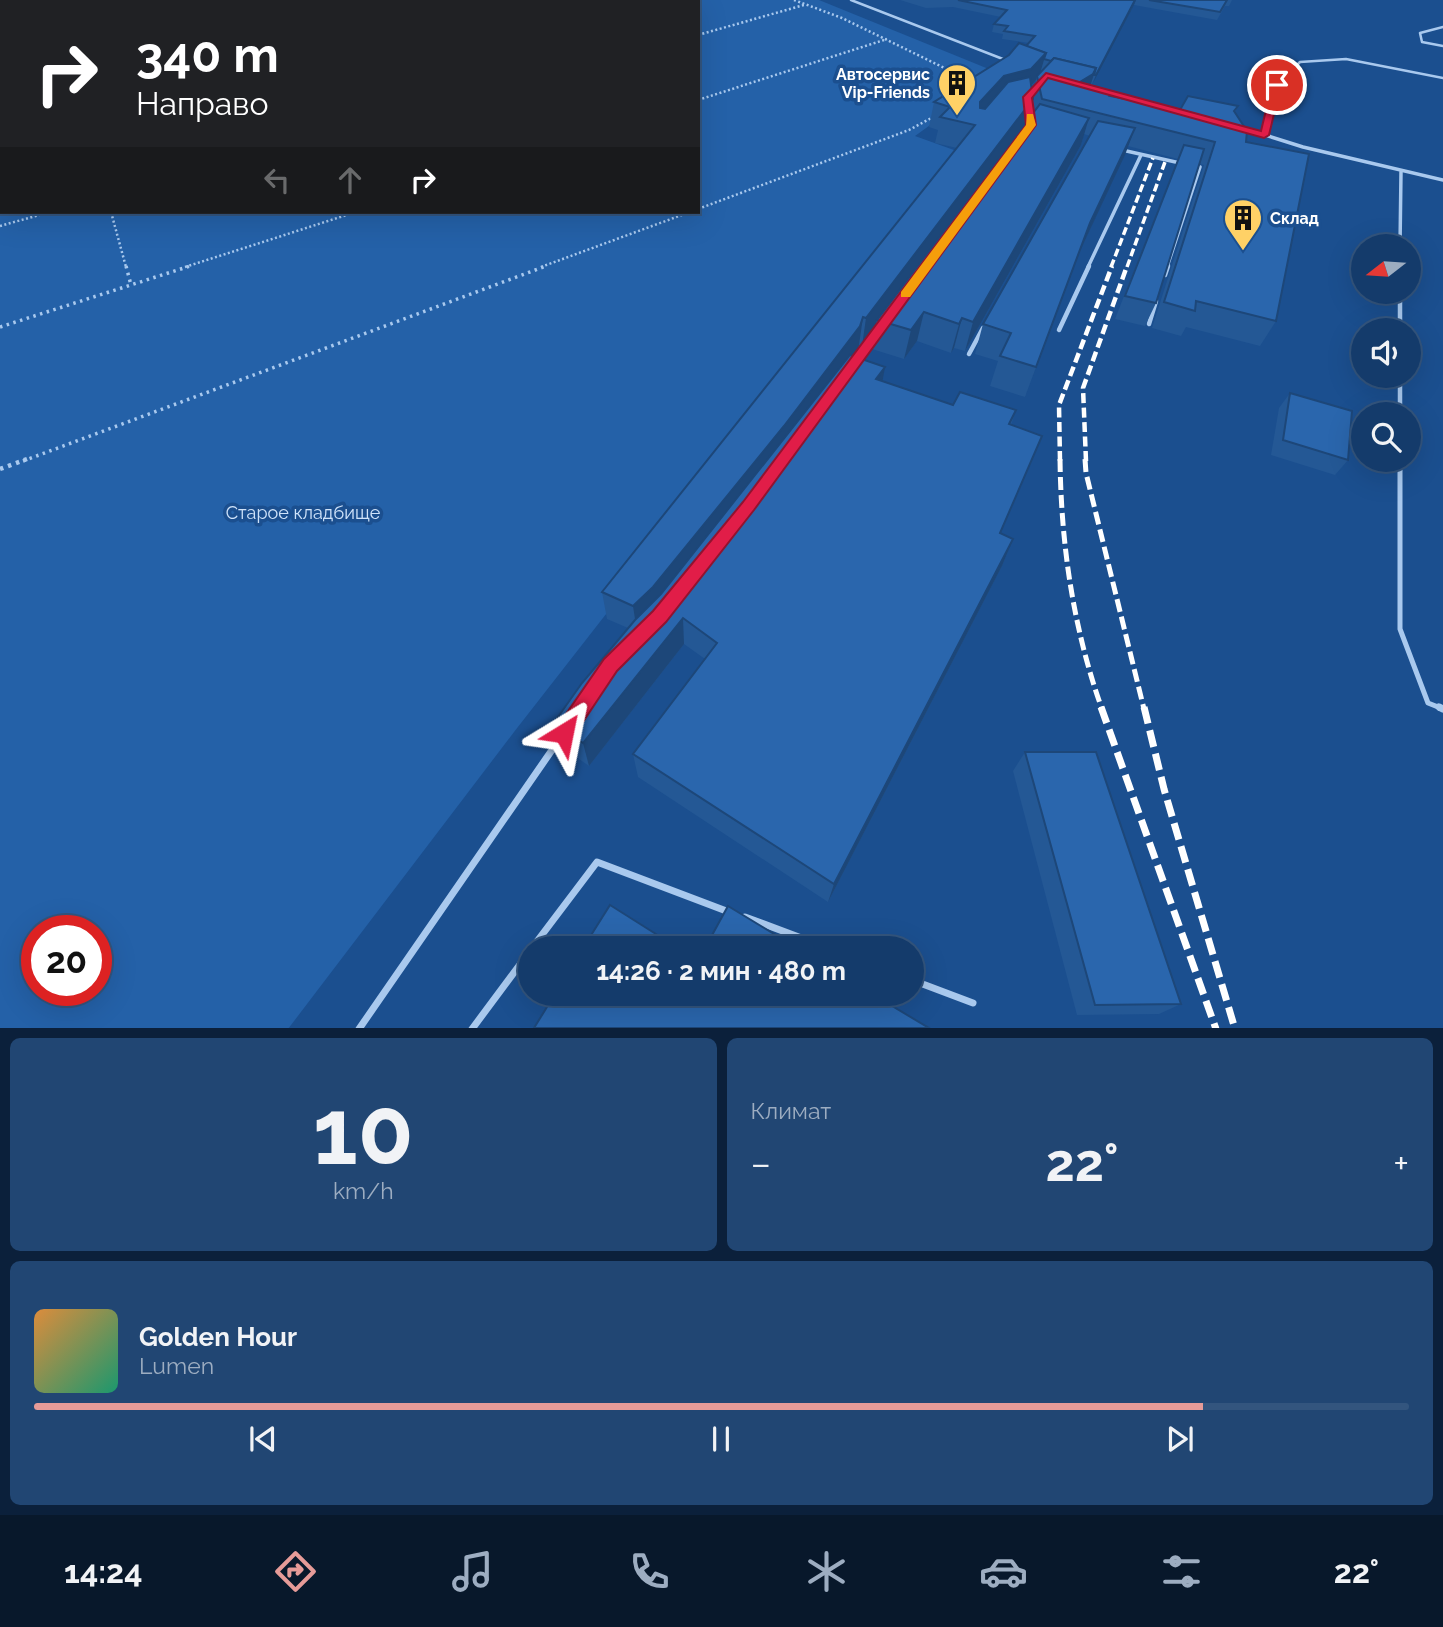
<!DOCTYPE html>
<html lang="ru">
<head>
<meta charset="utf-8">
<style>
	:root { --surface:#143b6b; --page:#214673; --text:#f1f3f6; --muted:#9dadc1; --line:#33557e; --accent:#e69b98 }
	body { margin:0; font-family:Raleway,sans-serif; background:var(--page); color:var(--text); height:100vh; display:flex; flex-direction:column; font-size:26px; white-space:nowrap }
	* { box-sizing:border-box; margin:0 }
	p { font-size:23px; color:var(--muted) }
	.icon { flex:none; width:38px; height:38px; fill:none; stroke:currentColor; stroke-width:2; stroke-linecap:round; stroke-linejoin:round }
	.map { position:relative; height:1028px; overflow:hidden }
	.side { display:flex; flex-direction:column; gap:10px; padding:10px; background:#0b203b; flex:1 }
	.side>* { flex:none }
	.top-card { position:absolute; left:0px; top:0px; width:700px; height:214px; box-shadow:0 7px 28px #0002,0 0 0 2px var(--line); background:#202124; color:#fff; overflow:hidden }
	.needle { width:46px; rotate:253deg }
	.tools { position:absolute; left:1351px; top:234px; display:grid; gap:14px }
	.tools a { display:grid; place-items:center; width:70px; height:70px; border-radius:50%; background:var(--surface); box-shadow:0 7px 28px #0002,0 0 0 2px var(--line); font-size:35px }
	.speed { position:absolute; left:21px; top:915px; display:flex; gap:14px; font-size:35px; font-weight:700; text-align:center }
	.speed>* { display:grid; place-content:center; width:91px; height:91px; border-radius:50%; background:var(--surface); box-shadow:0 7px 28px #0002,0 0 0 2px var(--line); line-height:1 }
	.speed .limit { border:10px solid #d22; background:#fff; color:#111 }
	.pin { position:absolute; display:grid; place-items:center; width:60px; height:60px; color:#fff; margin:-30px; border:4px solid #fff; border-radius:50%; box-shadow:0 2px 7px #0007 }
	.me { position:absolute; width:77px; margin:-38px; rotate:35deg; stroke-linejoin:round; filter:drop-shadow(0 0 5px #0008) }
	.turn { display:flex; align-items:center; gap:24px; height:147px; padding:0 21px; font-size:32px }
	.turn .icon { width:91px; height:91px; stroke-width:2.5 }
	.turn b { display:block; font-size:49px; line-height:60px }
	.lanes { display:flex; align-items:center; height:66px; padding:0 21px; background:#0003; justify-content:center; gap:35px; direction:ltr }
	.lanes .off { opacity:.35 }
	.big { font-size:52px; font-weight:700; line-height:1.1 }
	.side .widget { flex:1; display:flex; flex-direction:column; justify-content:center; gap:10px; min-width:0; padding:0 24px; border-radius:10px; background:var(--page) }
	.side .dial { align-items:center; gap:0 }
	.dial b { font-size:91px; line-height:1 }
	.song { display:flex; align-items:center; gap:21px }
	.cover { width:84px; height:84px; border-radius:10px; background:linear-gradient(135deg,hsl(30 70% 55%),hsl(160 70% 35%)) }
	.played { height:7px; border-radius:4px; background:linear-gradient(90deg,var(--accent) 85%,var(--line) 85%) }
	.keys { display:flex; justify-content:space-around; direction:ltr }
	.heat { display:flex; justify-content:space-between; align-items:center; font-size:38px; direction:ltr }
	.side .tiles { flex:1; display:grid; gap:10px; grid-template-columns:1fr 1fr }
	.widget:last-child { grid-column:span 2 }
	.trip { position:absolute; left:518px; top:936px; width:406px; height:70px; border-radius:35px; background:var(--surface); box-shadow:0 7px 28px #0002,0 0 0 2px var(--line); font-weight:700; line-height:70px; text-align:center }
	.tabs { display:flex; height:112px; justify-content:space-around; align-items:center; background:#08182b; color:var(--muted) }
	.tabs .icon { width:49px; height:49px }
	.tabs .active { color:var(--accent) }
	.tabs b { font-size:32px; color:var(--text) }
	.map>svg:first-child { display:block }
</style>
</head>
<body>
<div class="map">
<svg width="1443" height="1029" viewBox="0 0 1443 1029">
	<rect width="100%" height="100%" fill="#1b4f8f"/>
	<path fill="#2461a8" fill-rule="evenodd" d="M456 0H819L1001 74 915 136 965 154 514 732 288 1029 0 1028V99L2 212H698V2H447ZM37 931H96V990H37Z"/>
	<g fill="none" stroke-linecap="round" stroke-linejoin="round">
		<g stroke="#a9c9ee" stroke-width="2.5" stroke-dasharray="2 2.5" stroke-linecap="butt">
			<polyline points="794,0 842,18 971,81"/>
			<polyline points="546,2 552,0"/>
			<polyline points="698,35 804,5"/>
			<polyline points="698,100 887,39"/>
			<polyline points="698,209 909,130 935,116"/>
			<polyline points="111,212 126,267"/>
			<polyline points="0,226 50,212"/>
			<polyline points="185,267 356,212"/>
			<polyline points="541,267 690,212"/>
		</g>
		<g stroke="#a9c9ee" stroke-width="3.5" stroke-dasharray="2.5 4.5" stroke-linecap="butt">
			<polyline points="126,266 131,285"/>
			<polyline points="0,327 190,266"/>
			<polyline points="23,461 546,266"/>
		</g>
		<polyline stroke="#a9c9ee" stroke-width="4.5" stroke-dasharray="3.5 5" stroke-linecap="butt" points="0,469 27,459"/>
		<g stroke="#a9c9ee" stroke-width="2.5">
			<polyline points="851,0 1008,61"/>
			<polyline points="245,2 254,0"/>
			<polyline points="276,2 286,0"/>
			<polyline points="1443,27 1420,33 1422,42 1443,46"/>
			<polyline points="1084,85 1186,112"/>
			<polyline points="1269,117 1277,85 1300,62 1346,59 1443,78"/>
		</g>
		<g stroke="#a9c9ee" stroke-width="3.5">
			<polyline points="1243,128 1303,147 1443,180"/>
			<polyline points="1264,135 1269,116"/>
			<polyline points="1122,150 1180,163"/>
			<polyline points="1400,247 1401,172"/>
			<polyline points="1088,267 1141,155"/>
			<polyline points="1167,267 1200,167 1194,166"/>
		</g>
		<g stroke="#a9c9ee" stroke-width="4.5">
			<polyline points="1165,275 1168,266"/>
			<polyline points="1400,292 1400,331"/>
			<polyline points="1149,324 1156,301"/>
			<polyline points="1059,330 1089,266"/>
			<polyline points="969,354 983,328"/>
			<polyline points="854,364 878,332"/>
			<polyline points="1400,376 1400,415"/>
		</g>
		<polyline stroke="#a9c9ee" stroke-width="5" points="1400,460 1400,629 1428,703 1443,709"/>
		<g stroke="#a9c9ee" stroke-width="7">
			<polyline points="1439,707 1443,709"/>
			<polyline points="745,917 828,948"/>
			<polyline points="532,948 597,862 729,912"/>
			<polyline points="912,980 973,1003"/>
			<polyline points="359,1029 561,737"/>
			<polyline points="472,1029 530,951"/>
		</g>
		<g fill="#f0f6ff" fill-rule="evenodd">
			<polygon points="343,0 359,0 357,2"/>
			<polygon points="370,0 384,0 367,2"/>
			<rect x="0" y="76" width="2" height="6"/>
		</g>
		<g stroke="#fff" stroke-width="3.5" stroke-dasharray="8 3.5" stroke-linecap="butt">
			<polyline points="1111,267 1153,158"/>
			<polyline points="1127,267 1165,162"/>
		</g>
		<g stroke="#fff" stroke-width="4.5" stroke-dasharray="10 4.5" stroke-linecap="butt">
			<polyline points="1060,461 1059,405 1112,266"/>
			<polyline points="1086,461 1083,388 1127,266"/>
		</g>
		<g stroke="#fff" stroke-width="5" stroke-dasharray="13 5" stroke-linecap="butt">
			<path d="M1060 459C1061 544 1073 628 1102 709"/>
			<polyline points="1085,459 1086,473 1144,709"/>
		</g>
		<g stroke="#fff" stroke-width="7" stroke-dasharray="17 7" stroke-linecap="butt">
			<polyline points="1101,707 1216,1029"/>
			<polyline points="1144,707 1164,789 1235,1029"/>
		</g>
	</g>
	<g fill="#245895" fill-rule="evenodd">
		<path d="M900 0H1232L1229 6H1225L1217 20 1134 5 1090 87 1113 97 1180 110 1238 106 1235 112 1246 142 1276 321 1260 346 1186 327 1181 336 1152 328 1204 165 1199 164 1156 303 1145 326 1115 319 1178 159 1128 146 1080 251 1025 397 990 386 998 361 975 354 983 324 1090 136 1084 134 1081 145 965 351 954 348 951 353 917 341 904 359 872 349 875 328 862 346 859 345 854 357 882 381 953 405 1016 410 1011 425 1000 534 1013 539 1002 566 828 902 638 777 633 754 705 659 684 644 589 766 562 747 553 724 628 628 607 619 602 592 957 148 935 143 938 130 929 127 934 102 1026 46 1029 43 1002 39 1003 34 992 32 994 24 1001 17 953 7 926 8ZM1036 80 1033 93 1032 86ZM1032 104 1034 113 1027 121Z"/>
		<polygon points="1290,393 1348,460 1335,475 1271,455 1279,408"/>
		<polygon points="1025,752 1181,1004 1159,1014 1077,1015 1013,771"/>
	</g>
	<g fill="#1d4779">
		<polygon points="12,0 50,0 51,2 13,2"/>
		<polygon points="1136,0 1134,5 1093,83 1096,75"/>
		<polygon points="1046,53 1039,77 1037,76 1036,80 1025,93 975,125 980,102 1004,76"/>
		<polygon points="1096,68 1089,90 1075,85"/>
		<polygon points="1033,99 1026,124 877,320 875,328 862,346 866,318"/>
		<polygon points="1089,118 1081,145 965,351 973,322"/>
		<polygon points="1135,128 1125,155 1080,251 1025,397 1090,223"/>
		<polygon points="924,312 917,341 904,359 911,330"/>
		<polygon points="863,317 859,345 856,354 782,454 637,632 633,606"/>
		<polygon points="962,318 954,348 951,353 959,324"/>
		<polygon points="885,367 880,395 876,379"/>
		<polygon points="1013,539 1002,566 828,902 834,884"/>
		<polygon points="683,618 684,644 589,766 583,743"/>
	</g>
	<g fill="#2a66ad" stroke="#1d4779" stroke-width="2">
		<polygon points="958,0 1135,0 1096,75 1094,75 1096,68 1054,58 1051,61 1044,59 1046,53 1026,46 1035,36 1004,31 1008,26 994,24 1007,10"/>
		<polygon points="1149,0 1227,0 1220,12"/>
		<polygon points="1019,43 1046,53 1031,69 1004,76 980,102 980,108 985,109 1008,82 1030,77 1033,99 866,318 863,317 860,326 784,426 653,587 633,606 602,592 975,125 940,117 950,107 934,102 1009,55"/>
		<polygon points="1054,58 1096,68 1093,74 1075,85 1115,92 1110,96 1180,110 1188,96 1238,106 1234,111 1247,131 1246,142 1309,154 1276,321 1196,301 1195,311 1164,302 1215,142 1042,99 1037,76"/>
		<polygon points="1040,104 1089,118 973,322 962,318 959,324 924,312 911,330 877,320"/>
		<polygon points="1098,121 1135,128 1090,223 1036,367 1000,356 1011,333 983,324"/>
		<polygon points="1184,145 1204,149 1156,303 1125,296"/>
		<polygon points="850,355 885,367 876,379 953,405 960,392 1016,410 1009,424 1042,436 1000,533 1013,539 834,884 633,754 717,643 683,618 583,743 553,724 582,683 635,620 661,594"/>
		<polygon points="1290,393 1352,411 1348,460 1283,440"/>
		<polygon points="1025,752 1096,752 1181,1004 1095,1005"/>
		<polygon points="610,905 678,948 583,948"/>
		<polygon points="728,906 797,948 705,948"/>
		<polygon points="555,994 872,994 929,1028 534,1028"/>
	</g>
	<polygon fill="#e11d48" stroke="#92132f" stroke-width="2" points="1046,73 1261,131 1272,85 1277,82 1281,85 1269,135 1264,138 1048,78 1032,98 1036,125 754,510 666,622 617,671 571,740 564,742 557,740 554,733 557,727 604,659 653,611 743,502 1026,125 1023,97"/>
	<polygon fill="#f59e0b" points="1027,114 1033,114 1036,125 910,297 901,297 901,292 1026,125"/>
	<defs>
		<symbol id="building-pin" viewBox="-11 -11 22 30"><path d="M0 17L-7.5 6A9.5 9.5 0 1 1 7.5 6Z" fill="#ffd166" stroke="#1b4f8f"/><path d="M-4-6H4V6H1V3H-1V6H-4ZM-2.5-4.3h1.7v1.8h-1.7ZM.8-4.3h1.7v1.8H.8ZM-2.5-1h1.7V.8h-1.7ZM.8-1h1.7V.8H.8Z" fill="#111"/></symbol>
	</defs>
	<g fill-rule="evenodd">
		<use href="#building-pin" x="935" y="61" width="44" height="60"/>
		<use href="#building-pin" x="1221" y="196" width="44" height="60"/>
	</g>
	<g text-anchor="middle" stroke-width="7" stroke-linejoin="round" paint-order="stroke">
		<g font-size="16" font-weight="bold" fill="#fff" stroke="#1b4f8f" text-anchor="end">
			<text x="930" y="80">Автосервис<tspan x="930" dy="18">Vip-Friends</tspan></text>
			<text x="1270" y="224" text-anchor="start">Склад</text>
		</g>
		<g font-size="18" fill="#cfe3fa" stroke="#1b4f8f">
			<text x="303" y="519">Старое кладбище</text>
		</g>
	</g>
</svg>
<div class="tools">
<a><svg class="needle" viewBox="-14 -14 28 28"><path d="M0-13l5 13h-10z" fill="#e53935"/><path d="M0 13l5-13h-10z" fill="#9dadc1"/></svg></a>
<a><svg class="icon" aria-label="sound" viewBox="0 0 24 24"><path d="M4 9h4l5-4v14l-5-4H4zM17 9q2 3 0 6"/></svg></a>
<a><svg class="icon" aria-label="search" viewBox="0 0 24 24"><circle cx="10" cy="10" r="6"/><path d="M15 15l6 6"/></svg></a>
</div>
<div class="speed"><div class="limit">20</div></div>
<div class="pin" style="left:1277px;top:85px;background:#d93025"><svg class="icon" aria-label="arrive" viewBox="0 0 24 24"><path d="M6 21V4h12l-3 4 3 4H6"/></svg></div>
<svg class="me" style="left:564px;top:733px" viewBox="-20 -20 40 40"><path d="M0-17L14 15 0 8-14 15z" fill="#e11d48" stroke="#fff" stroke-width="4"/></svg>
<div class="trip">14:26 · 2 мин · 480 m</div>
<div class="top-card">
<div class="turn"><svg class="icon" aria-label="right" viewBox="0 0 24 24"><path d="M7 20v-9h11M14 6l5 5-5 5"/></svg><div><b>340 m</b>Направо</div></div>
<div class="lanes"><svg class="icon off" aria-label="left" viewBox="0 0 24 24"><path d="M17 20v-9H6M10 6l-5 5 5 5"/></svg><svg class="icon off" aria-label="ahead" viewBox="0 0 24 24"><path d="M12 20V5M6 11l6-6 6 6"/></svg><svg class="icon" aria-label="right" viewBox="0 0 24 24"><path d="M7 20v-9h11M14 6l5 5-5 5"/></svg></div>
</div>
</div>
<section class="side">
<div class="tiles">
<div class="widget dial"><b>10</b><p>km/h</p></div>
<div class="widget"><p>Климат</p>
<div class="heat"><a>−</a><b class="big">22°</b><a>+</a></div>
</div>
<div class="widget">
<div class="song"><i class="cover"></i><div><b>Golden Hour</b><p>Lumen</p></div></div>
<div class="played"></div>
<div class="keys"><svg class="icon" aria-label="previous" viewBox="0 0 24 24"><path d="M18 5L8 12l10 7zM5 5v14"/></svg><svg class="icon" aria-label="pause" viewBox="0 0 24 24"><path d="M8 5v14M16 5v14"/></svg><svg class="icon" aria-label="next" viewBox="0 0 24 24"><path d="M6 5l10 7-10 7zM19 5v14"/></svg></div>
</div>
</div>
</section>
<nav class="tabs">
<b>14:24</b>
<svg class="icon active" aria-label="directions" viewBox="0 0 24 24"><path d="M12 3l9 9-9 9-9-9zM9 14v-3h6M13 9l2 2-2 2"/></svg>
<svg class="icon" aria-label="music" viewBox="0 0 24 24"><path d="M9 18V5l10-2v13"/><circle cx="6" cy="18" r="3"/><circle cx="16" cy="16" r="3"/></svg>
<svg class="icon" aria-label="phone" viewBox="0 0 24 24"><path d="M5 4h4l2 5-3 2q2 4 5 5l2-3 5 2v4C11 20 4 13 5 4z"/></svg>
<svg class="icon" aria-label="climate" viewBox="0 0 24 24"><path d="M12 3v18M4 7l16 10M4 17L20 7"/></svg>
<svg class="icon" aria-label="car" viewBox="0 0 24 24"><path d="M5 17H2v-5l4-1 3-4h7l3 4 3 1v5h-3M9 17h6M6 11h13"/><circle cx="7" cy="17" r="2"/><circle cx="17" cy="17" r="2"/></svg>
<svg class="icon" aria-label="filters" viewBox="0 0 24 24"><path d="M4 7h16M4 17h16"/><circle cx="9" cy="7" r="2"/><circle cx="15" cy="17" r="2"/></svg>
<b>22°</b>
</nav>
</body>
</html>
